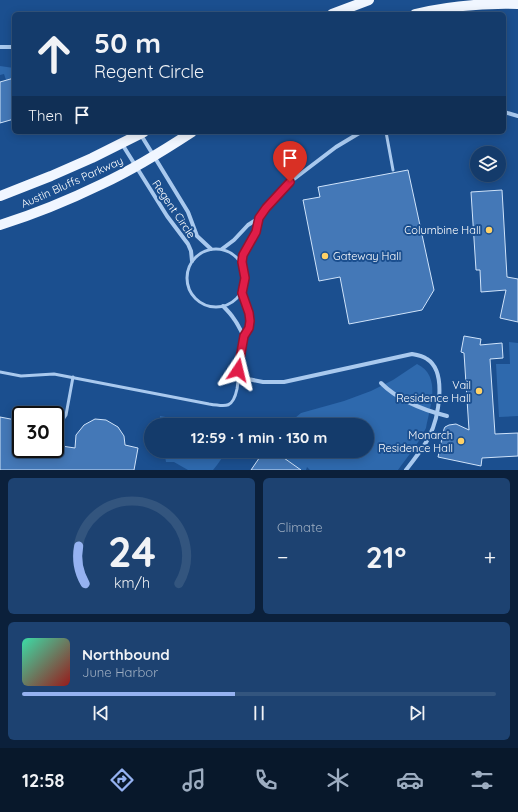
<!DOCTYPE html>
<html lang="en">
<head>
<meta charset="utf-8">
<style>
	:root { --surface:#143b6b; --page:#1d4271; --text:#f1f3f6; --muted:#9dadc1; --line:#33557e; --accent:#95b2f1 }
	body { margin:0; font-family:Quicksand,sans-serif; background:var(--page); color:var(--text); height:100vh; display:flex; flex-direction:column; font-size:15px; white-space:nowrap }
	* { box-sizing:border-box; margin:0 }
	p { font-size:13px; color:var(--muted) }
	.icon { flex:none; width:22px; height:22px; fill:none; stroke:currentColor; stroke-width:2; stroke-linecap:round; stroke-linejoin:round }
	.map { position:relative; height:470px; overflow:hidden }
	.drawer { display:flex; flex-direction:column; gap:8px; padding:8px; background:#0b203b; flex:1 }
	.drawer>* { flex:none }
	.banner { position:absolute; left:12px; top:12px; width:494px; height:122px; border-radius:6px; box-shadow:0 2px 10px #0003,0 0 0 1px var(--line); background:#143b6b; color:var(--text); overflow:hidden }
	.buttons { position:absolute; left:470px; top:146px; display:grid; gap:8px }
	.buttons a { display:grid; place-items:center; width:36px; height:36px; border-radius:50%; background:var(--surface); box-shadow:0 2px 10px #0003,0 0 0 1px var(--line); font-size:20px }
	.speed { position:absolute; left:12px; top:406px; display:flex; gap:8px; font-size:20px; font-weight:700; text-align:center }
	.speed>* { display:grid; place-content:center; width:52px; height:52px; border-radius:50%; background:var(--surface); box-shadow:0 2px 10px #0003,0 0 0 1px var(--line); line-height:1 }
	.speed .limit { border:2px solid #111; border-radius:6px; background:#fff; color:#111 }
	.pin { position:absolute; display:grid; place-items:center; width:34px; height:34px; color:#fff; margin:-41px -17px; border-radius:50% 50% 50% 0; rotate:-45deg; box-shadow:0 0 4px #0007 }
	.pin .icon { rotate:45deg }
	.me { position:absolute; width:44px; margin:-22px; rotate:10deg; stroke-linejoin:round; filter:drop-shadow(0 0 3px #0008) }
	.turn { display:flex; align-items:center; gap:14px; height:84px; padding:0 16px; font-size:18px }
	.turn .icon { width:52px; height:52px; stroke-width:2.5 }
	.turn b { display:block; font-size:28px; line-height:34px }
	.then { display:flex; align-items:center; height:38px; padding:0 16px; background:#0003; gap:8px; font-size:15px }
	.big { font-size:30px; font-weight:800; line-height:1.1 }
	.drawer .card { flex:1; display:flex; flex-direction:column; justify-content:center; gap:6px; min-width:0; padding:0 14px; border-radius:6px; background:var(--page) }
	.drawer .dial { align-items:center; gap:0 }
	.dial svg { height:104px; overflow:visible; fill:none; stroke:var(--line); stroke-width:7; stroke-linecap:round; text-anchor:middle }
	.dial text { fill:var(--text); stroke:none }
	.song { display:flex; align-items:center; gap:12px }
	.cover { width:48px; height:48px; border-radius:6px; background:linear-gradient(135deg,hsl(160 70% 55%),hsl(0 70% 35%)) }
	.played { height:4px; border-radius:2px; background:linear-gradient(90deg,var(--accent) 45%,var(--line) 45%) }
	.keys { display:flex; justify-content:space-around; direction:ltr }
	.heat { display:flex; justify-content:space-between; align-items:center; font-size:22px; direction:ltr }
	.drawer .tiles { flex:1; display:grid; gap:8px; grid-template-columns:1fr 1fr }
	.card:last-child { grid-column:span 2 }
	.trip { position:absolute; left:144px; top:418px; width:230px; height:40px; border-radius:20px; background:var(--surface); box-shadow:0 2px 10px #0003,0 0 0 1px var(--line); font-weight:800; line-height:40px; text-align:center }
	.tab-bar { display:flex; height:64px; justify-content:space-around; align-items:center; background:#08182b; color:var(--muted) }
	.tab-bar .icon { width:28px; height:28px }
	.tab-bar .active { color:var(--accent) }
	.tab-bar b { font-size:18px; color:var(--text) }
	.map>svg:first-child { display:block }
</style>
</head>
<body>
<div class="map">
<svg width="518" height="470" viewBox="0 0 518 470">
	<rect width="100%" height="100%" fill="#1b4f8f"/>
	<g fill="#2e69ad">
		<polygon points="0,66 14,68 14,78 6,80 4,74 0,75"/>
		<polygon points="509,342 518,343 518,416 499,417 496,364 510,364"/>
		<path d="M417 364C442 376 430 407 426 428 419 443 408 456 398 470H310L307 467 306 470H301L279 455 282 451H367V425H290L295 418 301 413 344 401 371 391 393 380Z"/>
		<polygon points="160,416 211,425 158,425 158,423 160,422"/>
		<polygon points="164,451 227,451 217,465 213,470 188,470 174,462 166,462"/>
	</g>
	<g fill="#4478b7" stroke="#cfe3fa">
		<polygon points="14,78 14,119 0,123 0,82"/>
		<polygon points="408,170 434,290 422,310 349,324 340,277 319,281 303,200 320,197 318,187"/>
		<polygon points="502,190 507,277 518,279 518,322 500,318 506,290 481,292 480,270 476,270 471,192"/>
		<polygon points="464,336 481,339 480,345 502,343 503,358 490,359 495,434 518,433 518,456 482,458 481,466 438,457 444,429 445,427 449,425 456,424 469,430 464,353 461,352"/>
		<polygon points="0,417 21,421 21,449 55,449 55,445 75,448 76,435 84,425 95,419 106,420 118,427 124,436 125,445 138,448 134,470 0,470"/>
		<polygon points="264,451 274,451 301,470 251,470"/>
	</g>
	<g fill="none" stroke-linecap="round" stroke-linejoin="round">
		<g stroke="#a9c9ee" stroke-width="3">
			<polyline points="386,132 393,170"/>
			<circle cx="216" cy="278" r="29"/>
			<path d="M0 372 21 376 54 374 209 404C227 407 233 408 237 389 238 382 239 377 238 370"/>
			<polyline points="58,442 62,421 66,415 73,377"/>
		</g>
		<g stroke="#a9c9ee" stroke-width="4">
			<polyline points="0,47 12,47"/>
			<polyline points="504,112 518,116"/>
			<polyline points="141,135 188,212 197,236 211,249"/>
			<polyline points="122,144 167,216 188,244 191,251 192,261"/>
			<polyline points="222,249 234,240 248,225 259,218 266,208 290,182 336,147 361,132"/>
			<polyline points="242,262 243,255 256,232 259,218"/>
			<path d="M242 293 249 313 250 321 249 328 244 336 238 370 248 379 263 382H284L412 354C418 355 423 356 427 359 448 372 438 419 429 437 423 449 414 459 406 470"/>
			<path d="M223 306C227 310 231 314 234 319 238 324 240 330 244 336"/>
			<path d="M381 383C399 401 423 410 447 416"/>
		</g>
		<g stroke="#f0f6ff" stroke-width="10">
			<polyline points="332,14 369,0"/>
			<path d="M415 14C449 6 483 3 518 4"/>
			<polyline points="0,196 51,176 92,158 144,132"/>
			<path d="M0 225C35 214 69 200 102 184 134 169 163 151 192 132"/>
		</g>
	</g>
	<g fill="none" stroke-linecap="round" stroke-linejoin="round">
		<defs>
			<polyline id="route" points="238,370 244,336 249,328 250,321 249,313 242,293 245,278 242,262 243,255 256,232 259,218 266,208 290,182"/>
		</defs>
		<use href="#route" stroke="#92132f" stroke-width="10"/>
		<use href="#route" stroke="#e11d48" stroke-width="7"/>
	</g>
	<g fill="#ffd166" stroke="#1b4f8f" stroke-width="1.5">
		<circle cx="489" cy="230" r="4"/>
		<circle cx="325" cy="256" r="4"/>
		<circle cx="479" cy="391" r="4"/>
		<circle cx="461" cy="441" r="4"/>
	</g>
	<g text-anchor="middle" stroke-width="4" stroke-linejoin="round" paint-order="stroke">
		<g font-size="11" fill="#fff" stroke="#1b4f8f">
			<text transform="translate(72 182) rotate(-24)" y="4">Austin Bluffs Parkway</text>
			<text transform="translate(174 209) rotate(56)" y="4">Regent Circle</text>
		</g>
		<g font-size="11" fill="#fff" stroke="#1b4f8f" text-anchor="end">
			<text x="481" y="234">Columbine Hall</text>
			<text x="333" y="260" text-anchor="start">Gateway Hall</text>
			<text x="471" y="389">Vail<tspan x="471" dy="13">Residence Hall</tspan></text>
			<text x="453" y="439">Monarch<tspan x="453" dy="13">Residence Hall</tspan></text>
		</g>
	</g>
</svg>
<div class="buttons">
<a><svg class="icon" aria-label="layers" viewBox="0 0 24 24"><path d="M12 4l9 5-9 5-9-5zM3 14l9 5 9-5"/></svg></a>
</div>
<div class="speed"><div class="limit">30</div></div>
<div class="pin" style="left:290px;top:182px;background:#d93025"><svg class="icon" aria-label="arrive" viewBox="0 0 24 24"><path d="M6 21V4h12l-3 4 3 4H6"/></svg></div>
<svg class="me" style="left:238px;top:370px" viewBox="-20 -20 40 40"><path d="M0-17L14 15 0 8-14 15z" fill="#e11d48" stroke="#fff" stroke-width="4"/></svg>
<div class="trip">12:59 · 1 min · 130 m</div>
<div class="banner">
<div class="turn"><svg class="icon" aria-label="ahead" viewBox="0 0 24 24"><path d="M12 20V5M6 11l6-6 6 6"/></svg><div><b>50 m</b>Regent Circle</div></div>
<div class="then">Then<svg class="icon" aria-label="arrive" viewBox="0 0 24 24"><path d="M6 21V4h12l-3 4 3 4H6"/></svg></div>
</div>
</div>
<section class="drawer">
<div class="tiles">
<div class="card dial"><svg viewBox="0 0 100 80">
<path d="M14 69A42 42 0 1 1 86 69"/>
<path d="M14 69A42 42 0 0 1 9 40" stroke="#95b2f1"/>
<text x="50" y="56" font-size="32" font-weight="700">24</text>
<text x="50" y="72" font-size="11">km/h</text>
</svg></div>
<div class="card"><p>Climate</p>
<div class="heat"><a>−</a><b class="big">21°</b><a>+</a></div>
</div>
<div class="card">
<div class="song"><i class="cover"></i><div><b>Northbound</b><p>June Harbor</p></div></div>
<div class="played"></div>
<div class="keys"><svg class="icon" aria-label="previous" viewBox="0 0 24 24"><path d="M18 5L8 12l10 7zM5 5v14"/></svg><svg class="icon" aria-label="pause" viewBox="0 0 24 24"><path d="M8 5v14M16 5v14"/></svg><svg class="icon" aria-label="next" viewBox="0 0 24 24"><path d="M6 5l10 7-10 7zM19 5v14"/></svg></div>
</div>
</div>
</section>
<nav class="tab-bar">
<b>12:58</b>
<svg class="icon active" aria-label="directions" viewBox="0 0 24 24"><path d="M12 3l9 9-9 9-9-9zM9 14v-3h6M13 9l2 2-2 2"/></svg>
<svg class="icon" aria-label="music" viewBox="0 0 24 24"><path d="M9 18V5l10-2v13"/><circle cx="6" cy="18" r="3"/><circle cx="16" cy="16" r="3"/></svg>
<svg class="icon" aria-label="phone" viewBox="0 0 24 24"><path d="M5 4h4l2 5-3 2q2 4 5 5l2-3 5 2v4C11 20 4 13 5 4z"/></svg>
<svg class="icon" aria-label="climate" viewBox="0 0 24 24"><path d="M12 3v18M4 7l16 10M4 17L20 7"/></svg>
<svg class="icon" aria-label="car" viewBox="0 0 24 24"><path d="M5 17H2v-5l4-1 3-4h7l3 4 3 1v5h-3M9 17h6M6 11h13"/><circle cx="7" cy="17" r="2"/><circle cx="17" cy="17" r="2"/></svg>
<svg class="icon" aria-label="filters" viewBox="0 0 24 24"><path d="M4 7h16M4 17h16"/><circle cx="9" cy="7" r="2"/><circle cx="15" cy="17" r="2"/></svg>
</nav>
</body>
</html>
